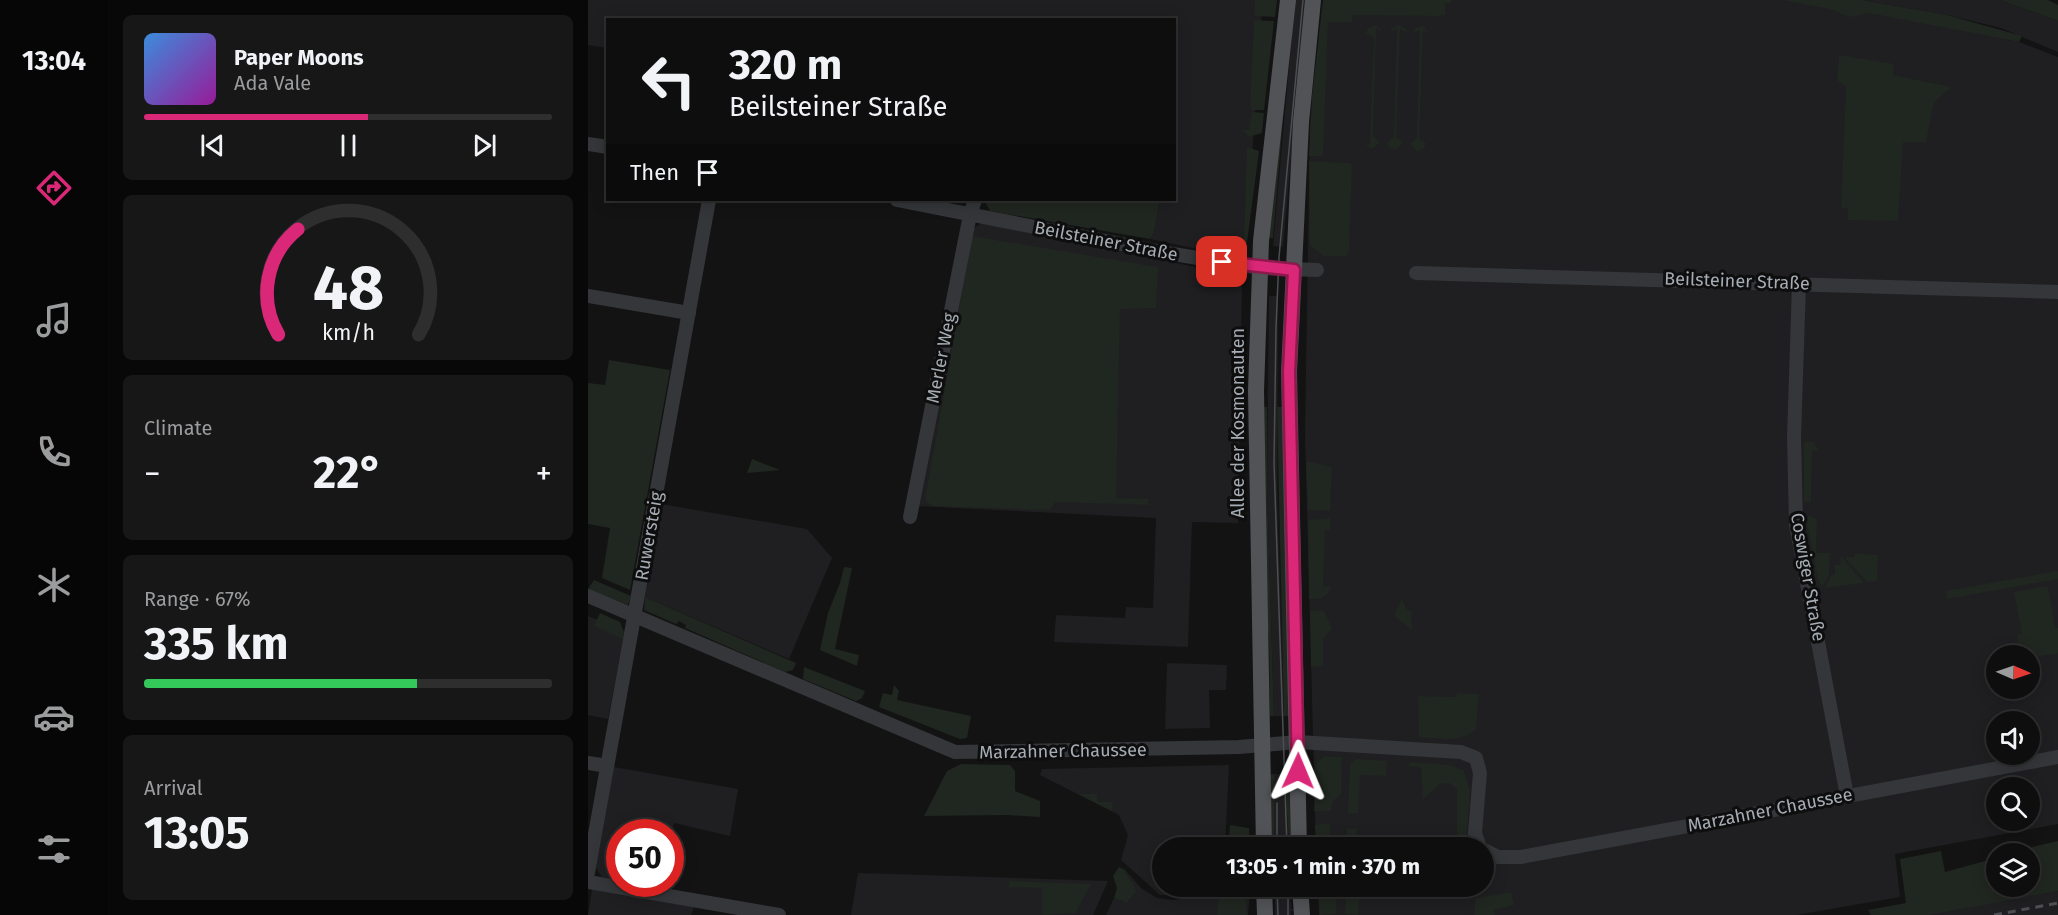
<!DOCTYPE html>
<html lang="en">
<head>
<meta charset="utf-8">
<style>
	:root { --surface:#0e0e0f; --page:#171718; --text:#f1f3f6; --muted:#9b9c9e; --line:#2e2e2f; --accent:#db2777 }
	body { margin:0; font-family:"Fira Sans",sans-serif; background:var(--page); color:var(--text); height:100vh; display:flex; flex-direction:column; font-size:22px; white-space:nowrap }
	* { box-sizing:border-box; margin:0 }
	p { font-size:20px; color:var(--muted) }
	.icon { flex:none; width:33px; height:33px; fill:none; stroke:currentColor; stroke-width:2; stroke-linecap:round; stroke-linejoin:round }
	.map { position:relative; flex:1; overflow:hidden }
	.drawer { display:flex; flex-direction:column; gap:15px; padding:15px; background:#080808; width:480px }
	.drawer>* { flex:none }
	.hud { position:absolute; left:18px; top:18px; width:570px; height:183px; border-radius:0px; box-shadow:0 3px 15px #0003,0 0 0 2px var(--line); background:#0e0e0f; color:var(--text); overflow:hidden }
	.needle { width:39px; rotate:92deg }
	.fabs { position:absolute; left:1398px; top:645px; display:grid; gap:12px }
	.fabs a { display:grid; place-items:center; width:54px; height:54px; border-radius:50%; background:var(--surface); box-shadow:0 3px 15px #0003,0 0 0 2px var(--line); font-size:30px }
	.speed { position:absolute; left:18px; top:819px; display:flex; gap:12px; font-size:30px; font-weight:700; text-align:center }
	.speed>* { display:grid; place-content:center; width:78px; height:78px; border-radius:50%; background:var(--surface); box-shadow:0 3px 15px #0003,0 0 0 2px var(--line); line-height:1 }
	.speed .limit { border:9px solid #d22; background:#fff; color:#111 }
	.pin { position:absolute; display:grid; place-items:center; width:51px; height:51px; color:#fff; margin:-26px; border-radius:12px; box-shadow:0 3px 9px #0006 }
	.me { position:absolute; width:66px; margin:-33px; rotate:1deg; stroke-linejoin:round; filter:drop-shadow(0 0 4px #0008) }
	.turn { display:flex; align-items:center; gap:21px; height:126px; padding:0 24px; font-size:27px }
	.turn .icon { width:78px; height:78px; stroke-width:2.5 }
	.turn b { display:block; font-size:42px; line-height:51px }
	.then { display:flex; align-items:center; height:57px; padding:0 24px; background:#0003; gap:12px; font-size:22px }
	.big { font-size:45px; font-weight:700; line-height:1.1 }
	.drawer .widget { flex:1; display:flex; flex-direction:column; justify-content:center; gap:9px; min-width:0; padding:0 21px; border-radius:9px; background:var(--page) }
	.drawer .dial { align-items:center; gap:0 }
	.dial svg { height:156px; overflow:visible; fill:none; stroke:var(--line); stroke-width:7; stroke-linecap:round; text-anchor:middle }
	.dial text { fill:var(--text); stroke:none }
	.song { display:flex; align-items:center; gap:18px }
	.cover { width:72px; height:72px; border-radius:9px; background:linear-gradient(135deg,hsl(210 70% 55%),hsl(300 70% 35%)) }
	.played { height:6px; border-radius:3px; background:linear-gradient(90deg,var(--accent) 55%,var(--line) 55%) }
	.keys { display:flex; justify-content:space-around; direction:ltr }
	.heat { display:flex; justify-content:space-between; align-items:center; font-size:33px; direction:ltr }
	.charge { height:9px; border-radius:4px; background:linear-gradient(90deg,#34c759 67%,var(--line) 0) }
	.trip { position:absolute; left:564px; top:837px; width:342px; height:60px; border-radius:30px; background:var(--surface); box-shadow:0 3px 15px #0003,0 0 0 2px var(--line); font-weight:700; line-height:60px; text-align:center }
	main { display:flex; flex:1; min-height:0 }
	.dock { display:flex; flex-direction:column; width:108px; justify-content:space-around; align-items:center; background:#060606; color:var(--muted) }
	.dock .icon { width:42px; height:42px }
	.dock .current { color:var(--accent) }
	.dock b { font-size:27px; color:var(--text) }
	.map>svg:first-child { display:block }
</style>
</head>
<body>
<main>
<nav class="dock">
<b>13:04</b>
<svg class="icon current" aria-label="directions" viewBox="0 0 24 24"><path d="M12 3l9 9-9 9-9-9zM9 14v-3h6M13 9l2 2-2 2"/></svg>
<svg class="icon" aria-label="music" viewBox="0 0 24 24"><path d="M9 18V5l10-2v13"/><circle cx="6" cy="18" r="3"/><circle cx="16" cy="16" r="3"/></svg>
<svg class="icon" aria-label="phone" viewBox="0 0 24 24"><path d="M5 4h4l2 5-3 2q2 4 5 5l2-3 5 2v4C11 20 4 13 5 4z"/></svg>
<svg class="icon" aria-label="climate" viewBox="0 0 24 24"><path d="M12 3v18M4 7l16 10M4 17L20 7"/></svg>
<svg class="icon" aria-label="car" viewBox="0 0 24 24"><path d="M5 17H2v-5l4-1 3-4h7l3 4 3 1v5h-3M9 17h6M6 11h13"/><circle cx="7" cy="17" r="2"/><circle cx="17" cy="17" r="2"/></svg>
<svg class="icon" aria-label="filters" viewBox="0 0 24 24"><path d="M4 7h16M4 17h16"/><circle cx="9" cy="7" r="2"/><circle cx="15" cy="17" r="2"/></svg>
</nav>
<section class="drawer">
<div class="widget">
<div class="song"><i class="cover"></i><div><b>Paper Moons</b><p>Ada Vale</p></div></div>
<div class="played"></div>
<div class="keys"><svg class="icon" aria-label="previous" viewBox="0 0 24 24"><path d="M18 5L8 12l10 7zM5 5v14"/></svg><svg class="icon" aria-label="pause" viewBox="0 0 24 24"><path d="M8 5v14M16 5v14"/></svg><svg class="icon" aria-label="next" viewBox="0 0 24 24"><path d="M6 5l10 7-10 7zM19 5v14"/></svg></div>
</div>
<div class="widget dial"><svg viewBox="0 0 100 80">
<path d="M14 69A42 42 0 1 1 86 69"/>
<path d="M14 69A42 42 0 0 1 24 15" stroke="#db2777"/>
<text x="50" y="56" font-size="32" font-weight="700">48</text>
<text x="50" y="72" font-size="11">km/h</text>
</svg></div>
<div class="widget"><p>Climate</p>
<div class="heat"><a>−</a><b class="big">22°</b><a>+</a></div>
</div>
<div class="widget"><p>Range · 67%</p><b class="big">335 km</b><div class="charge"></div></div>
<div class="widget"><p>Arrival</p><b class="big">13:05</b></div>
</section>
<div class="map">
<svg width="1470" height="915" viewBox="0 0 1470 915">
	<rect width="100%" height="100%" fill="#131314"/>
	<g fill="#1f1f21" fill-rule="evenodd">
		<polygon points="0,0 675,0 658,241 648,241 638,255 562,239 566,233 572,200 586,200 586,20 20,20 19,48 0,45"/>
		<polygon points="707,0 717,0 695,247 685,246"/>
		<path d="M735 0H1225L1431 42 1470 57V824L1307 854 1312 897 1208 915H731L730 887 896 886V848H728L717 433 722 125ZM1408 656H1442V688H1408ZM1408 722H1442V754H1408ZM1408 788H1442V820H1408Z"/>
		<polygon points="1274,0 1412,0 1470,21 1470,52 1413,28 1359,15"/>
		<polygon points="392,224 400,224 636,273 648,276 654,281 650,523 604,522 600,647 466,642 468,615 537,618 538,607 565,608 568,518 328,506 386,228"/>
		<polygon points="681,296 690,296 689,490 696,716 686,716 679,490"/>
		<polygon points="73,504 219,529 244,558 201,659 57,597"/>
		<polygon points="0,616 29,628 35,639 20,719 0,715"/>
		<polygon points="579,663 639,665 638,690 621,690 622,728 577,729"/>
		<polygon points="641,765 637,847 574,848 574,886 635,887 586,895 572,895 533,860 540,835 531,815 452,775 454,769"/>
		<polygon points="26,767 150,789 142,836 86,823 83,839 82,832 32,832 31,880 14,877 8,868"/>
		<polygon points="686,774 697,774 701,847 686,848"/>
		<polygon points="537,870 553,888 569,898 585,900 631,893 662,892 660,915 518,915 526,898 538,903 534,877"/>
		<polygon points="270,873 520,881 505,915 263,915"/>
		<polygon points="687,887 702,887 703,908 708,911 703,911 703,915 687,915"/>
		<polygon points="4,889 106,907 103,915 0,915"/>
		<polygon points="1470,891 1470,915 1342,915 1408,902"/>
	</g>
	<g fill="#202620">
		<polygon points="667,0 689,0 687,17 666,16"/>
		<polygon points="735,0 863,0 863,3 857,3 857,15 850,16 765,15 764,22 740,22 735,156 721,156 724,96"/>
		<polygon points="1194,0 1274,0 1359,15 1434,36 1431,42 1281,13 1262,17 1242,9"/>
		<polygon points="1412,0 1460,0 1470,5 1470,21"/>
		<polygon points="666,20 686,21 676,110 664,110 662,107"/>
		<polygon points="788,25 795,32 788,28 785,136 792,143 783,149 775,141 782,145 786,37 778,33 780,28"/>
		<polygon points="811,25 817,28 819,33 812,29 808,137 815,142 808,150 801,148 799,143 806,137 809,29 802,32 804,28"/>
		<polygon points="835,26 842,34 835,30 831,139 838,143 835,149 829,151 822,144 829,138 832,30 825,33 828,28"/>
		<polygon points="1251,55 1306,64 1305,75 1364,87 1346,102 1338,142 1315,142 1310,221 1260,220 1260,209 1253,208 1258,87 1249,80"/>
		<polygon points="700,60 685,238 680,238"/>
		<polygon points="664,112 676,113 674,133 661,137 654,130 661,130"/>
		<polygon points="659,147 671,151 659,242 650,252 640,253 648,238 656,239"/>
		<polygon points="721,161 762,163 764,166 761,250 758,256 735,256 722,245"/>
		<polygon points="396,200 572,200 566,233 562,239 402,211"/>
		<polygon points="384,236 570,267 568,308 532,309 528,498 560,499 561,505 468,502 461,510 344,506 337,500"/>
		<polygon points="21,360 82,370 42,590 14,578 22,528 0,524 0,383 17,385"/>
		<polygon points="673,407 679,407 679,490 686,716 682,716 681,636 676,612"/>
		<polygon points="689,407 697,407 704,716 696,716"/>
		<polygon points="1216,442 1226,442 1231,450 1224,451 1223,502 1216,502"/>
		<polygon points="164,459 192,470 159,473"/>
		<polygon points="718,461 744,467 742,511 720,510"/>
		<polygon points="1222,516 1229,519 1228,553 1242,553 1241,575 1234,586 1230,580 1218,517"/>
		<path d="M742 518V530H737L735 586 743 587C738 599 733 599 721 599L720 520Z"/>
		<polygon points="1267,553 1290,555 1289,581 1279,582 1256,557 1266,557"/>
		<polygon points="1253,556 1276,583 1237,588 1243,575 1247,575 1247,565 1252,565"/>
		<polygon points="256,567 264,568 247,649 271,655 269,666 232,650 240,613 252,583"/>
		<polygon points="1470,571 1470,579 1359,599 1357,591"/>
		<polygon points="6,580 43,596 40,605 0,589"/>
		<polygon points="1460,586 1467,628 1470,628 1470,653 1442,658 1442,656 1433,655 1429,635 1434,634 1426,592"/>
		<polygon points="57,597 208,663 205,670 197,672 97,628 98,625 91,621 88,624 56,610"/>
		<polygon points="814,598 818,609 823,611 824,630 806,616"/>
		<polygon points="722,610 736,611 744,628 735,639 735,666 723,667"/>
		<polygon points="12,613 32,622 36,632 35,639 6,626"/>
		<polygon points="216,667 277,691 274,698 268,701 215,679"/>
		<polygon points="306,685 311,691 309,700 383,716 379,738 372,739 291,707 295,693 304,695"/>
		<path d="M869 693 891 694 888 729C873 744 850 738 831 737L830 696 868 697Z"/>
		<polygon points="737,756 754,757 753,794 744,802 743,811 726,811 728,764"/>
		<polygon points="768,759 799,761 798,776 772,775 770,813 760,813 762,764"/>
		<polygon points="822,762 862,765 876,771 882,791 878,847 869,847 869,789 861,783 852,784 835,799 833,767 821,766"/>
		<polygon points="373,764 422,765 427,771 427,791 452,801 452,817 419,815 336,816 359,771"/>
		<polygon points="686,774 686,847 681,847 679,775"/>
		<polygon points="697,774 701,774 703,847 701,847"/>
		<polygon points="490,794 509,794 509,802 525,802 524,811"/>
		<polygon points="742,823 742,847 728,847 727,825"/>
		<polygon points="642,825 661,828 661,847 640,847"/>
		<polygon points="759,829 769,829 768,847 759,847"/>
		<polygon points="1470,841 1470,891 1342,915 1283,915 1280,910 1318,903 1312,859 1353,851 1357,872 1408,858 1408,886 1442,886 1442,854 1419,853"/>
		<path d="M531 867 537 870C538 879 547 882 548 892L538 903 526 898 529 888 525 876Z"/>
		<polygon points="422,881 503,884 488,913 454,915 454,888 420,887"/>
		<polygon points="730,887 749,887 748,914 732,915"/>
		<polygon points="758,887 772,887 770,915 757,914"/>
		<polygon points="647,892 657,896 659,915 629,915 631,893"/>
		<polygon points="923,892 926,905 906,910 907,915 886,915 888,898"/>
	</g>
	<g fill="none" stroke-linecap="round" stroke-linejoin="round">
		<g stroke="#343639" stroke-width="14">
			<polyline points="0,144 20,147"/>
			<polyline points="309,200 579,253 672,268 729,270"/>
			<polyline points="828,273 1470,292"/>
			<polyline points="1211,284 1206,437 1208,525 1259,796"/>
			<polyline points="0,296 101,313"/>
			<polyline points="322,517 382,215 387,200"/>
			<polyline points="0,596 367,752 651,747 710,742 873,752 888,758 892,773 887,833 892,848"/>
			<polyline points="0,763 19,766"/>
			<polyline points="896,850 910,857 933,857 1470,757"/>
			<polyline points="0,873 121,200"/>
			<polyline points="0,882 191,915"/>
		</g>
		<g stroke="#515357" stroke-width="16">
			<polyline points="676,848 668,391 673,241 700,0"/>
			<polyline points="711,848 701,372 713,122 725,0"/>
			<polyline points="676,886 677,915"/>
			<polyline points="712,886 714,915"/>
		</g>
		<g stroke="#4c4e52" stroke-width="1.5">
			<polyline points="689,803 689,848"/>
			<polyline points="699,848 686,463 688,327 691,257 715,0"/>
			<polyline points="689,886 690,915"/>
			<polyline points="700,886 700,915"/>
		</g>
		<polyline stroke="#4c4e52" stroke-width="3" stroke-dasharray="8 6" stroke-linecap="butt" points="1406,915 1470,903"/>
	</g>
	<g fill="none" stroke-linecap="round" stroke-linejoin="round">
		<defs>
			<polyline id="route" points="634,262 706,270 701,372 710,771"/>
		</defs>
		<use href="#route" stroke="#8e194d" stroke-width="15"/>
		<use href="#route" stroke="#db2777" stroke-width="10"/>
	</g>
	<g text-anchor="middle" stroke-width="6" stroke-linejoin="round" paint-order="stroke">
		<g font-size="18" fill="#a6acb3" stroke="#0e0e0f">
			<text transform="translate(518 241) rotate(11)" y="6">Beilsteiner Straße</text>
			<text transform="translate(1149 281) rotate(2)" y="6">Beilsteiner Straße</text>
			<text transform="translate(353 358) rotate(-79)" y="6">Merler Weg</text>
			<text transform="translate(650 423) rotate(-90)" y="6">Allee der Kosmonauten</text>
			<text transform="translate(61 536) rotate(-80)" y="6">Ruwersteig</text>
			<text transform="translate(1220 577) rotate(80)" y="6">Coswiger Straße</text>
			<text transform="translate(475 751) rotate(-1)" y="6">Marzahner Chaussee</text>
			<text transform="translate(1182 810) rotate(-11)" y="6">Marzahner Chaussee</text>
		</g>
	</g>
</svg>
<div class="fabs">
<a><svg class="needle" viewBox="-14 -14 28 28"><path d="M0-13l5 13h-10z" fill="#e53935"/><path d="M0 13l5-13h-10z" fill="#9b9c9e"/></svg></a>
<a><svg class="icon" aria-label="sound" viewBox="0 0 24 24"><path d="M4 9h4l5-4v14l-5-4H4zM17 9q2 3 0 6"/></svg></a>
<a><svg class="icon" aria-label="search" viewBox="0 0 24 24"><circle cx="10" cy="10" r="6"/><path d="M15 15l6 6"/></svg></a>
<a><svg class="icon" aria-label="layers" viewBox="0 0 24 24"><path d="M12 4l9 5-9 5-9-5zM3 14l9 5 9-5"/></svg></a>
</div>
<div class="speed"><div class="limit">50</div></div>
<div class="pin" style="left:634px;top:262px;background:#d93025"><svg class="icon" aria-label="arrive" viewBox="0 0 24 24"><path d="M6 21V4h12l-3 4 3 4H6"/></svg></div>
<svg class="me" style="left:710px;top:771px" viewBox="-20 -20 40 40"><path d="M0-17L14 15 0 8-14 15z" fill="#db2777" stroke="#fff" stroke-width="4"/></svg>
<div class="trip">13:05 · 1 min · 370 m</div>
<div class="hud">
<div class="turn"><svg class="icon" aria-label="left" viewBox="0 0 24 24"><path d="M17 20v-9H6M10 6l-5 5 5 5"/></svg><div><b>320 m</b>Beilsteiner Straße</div></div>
<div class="then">Then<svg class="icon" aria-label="arrive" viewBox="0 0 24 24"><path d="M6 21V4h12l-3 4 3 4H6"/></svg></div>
</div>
</div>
</main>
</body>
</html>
